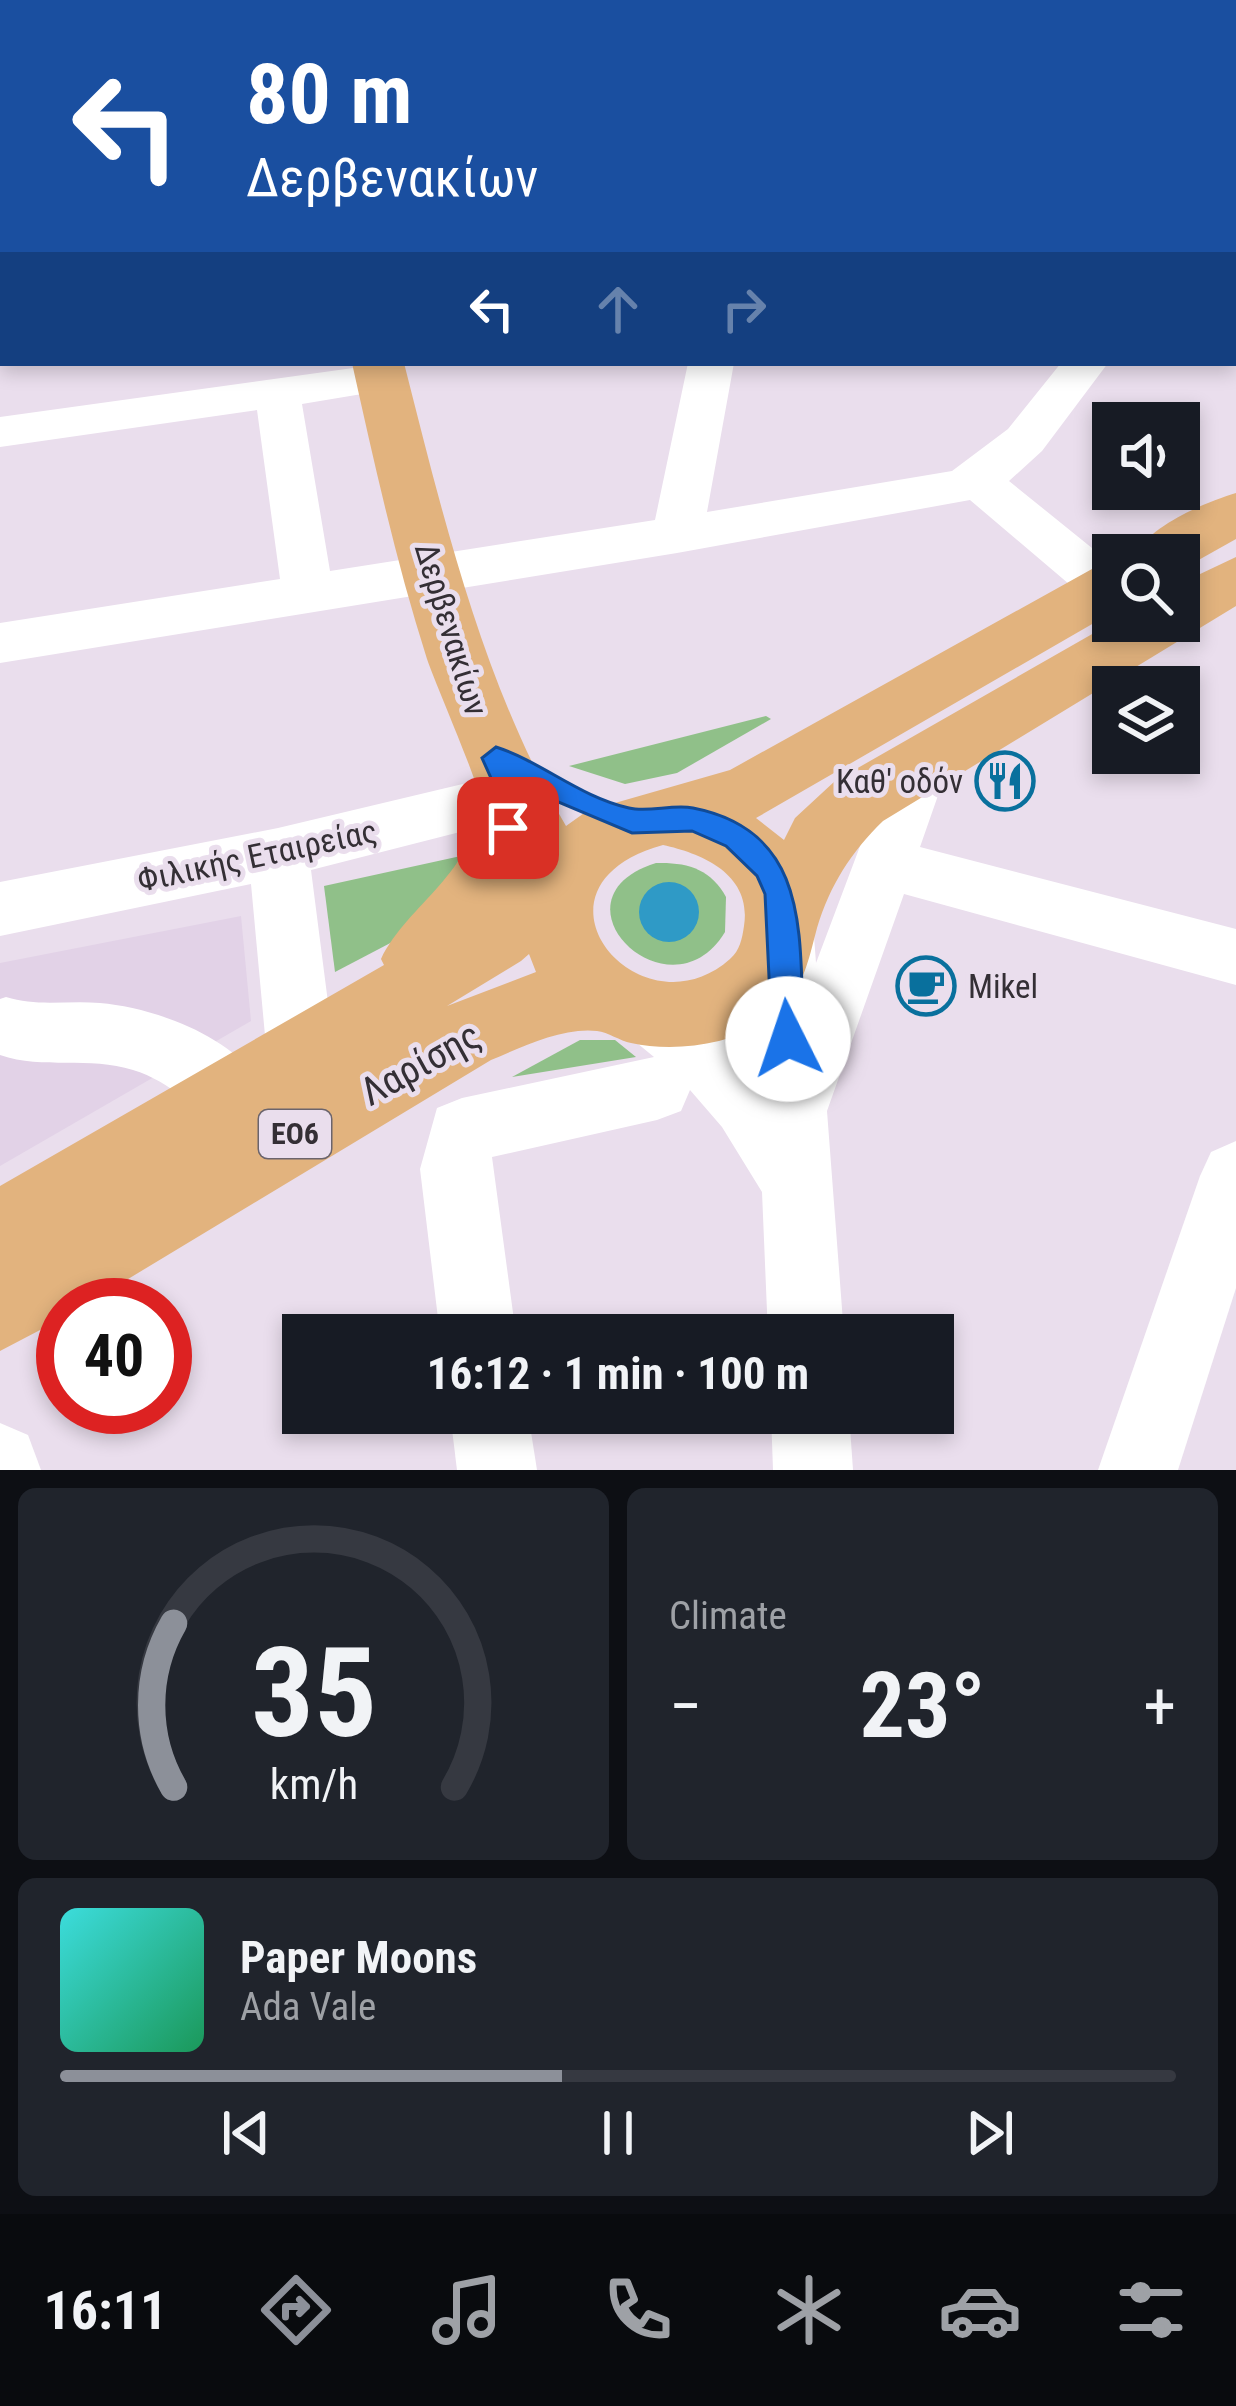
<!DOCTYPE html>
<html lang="en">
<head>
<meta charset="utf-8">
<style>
	:root { --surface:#171b24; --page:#20242c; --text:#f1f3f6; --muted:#9ea1a6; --line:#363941; --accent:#8c9099 }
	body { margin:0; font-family:"Roboto Condensed",sans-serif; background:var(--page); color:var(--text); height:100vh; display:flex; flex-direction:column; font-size:45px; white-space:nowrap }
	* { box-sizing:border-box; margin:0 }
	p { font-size:39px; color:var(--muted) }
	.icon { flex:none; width:66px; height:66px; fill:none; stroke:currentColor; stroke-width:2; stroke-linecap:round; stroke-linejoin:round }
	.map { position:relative; height:1470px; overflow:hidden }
	.panel { display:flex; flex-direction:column; gap:18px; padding:18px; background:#0d0f14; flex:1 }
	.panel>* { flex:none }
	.guide { position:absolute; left:0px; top:0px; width:1236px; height:366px; box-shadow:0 6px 18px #0003; background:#1a4fa0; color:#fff; overflow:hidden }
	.tools { position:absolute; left:1092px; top:402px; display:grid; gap:24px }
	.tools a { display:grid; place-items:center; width:108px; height:108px; border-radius:0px; background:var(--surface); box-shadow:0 6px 18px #0003; font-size:60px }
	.speed { position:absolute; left:36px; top:1278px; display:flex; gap:24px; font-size:60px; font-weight:700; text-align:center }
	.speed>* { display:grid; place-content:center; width:156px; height:156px; border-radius:50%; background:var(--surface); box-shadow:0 6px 18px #0003; line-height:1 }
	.speed .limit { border:18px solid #d22; background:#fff; color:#111 }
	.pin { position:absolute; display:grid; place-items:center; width:102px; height:102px; color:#fff; margin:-51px; border-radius:24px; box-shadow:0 6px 18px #0006 }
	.me { position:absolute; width:132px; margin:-66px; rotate:356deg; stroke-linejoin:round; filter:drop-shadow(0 0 9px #0008) }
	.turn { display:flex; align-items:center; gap:42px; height:252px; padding:0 48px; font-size:54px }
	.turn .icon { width:156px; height:156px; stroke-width:2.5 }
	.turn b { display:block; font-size:84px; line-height:102px }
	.lanes { display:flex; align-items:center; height:114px; padding:0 48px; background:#0003; justify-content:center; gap:60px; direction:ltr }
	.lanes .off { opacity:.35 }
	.big { font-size:90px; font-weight:700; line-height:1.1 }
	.panel .widget { flex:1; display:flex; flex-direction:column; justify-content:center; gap:18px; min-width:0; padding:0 42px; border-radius:18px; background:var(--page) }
	.panel .dial { align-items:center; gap:0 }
	.dial svg { height:312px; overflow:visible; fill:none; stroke:var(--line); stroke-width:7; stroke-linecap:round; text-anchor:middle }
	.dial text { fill:var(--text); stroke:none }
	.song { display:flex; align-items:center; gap:36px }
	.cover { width:144px; height:144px; border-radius:18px; background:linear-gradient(135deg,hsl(180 70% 55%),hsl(150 70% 35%)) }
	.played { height:12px; border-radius:6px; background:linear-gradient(90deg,var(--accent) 45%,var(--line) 45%) }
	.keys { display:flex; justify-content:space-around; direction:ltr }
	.heat { display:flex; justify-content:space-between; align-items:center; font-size:66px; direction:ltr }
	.panel .tiles { flex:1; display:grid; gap:18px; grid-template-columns:1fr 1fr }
	.widget:last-child { grid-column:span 2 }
	.trip { position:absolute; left:282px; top:1314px; width:672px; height:120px; border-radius:0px; background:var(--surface); box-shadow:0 6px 18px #0003; font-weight:700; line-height:120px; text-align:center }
	.dock { display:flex; height:192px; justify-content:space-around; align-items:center; background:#090b0e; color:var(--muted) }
	.dock .icon { width:84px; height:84px }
	.dock .current { color:var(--accent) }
	.dock b { font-size:54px; color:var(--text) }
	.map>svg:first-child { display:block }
</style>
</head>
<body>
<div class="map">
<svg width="1236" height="1470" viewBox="0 0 1236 1470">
	<rect width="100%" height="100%" fill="#eadeed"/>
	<polygon fill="#e2d2e7" points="241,916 251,1021 0,1166 0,963"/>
	<g fill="#90c089">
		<polygon points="766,716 771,719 677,773 625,784 569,766"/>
		<polygon points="470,854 419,928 335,972 324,886"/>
		<path d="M656 863C687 862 711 869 726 897L725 932C670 1023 542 899 656 863Z"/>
		<polygon points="580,1040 615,1040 636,1057 512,1077"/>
	</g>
	<circle fill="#2f9ac6" cx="669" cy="912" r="30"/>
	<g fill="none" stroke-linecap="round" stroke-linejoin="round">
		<g fill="#fff" fill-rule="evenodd">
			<polygon points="48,0 86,0 46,3"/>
			<polygon points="0,22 3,22 0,44"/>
			<rect x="0" y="168" width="3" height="24"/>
			<polygon points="1236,178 1236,204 1233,205 1233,179"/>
			<rect x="0" y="221" width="3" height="24"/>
			<polygon points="1233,265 1236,266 1236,292 1233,291"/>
			<polygon points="688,363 734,363 707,512 952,471 1008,429 1061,363 1108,363 1042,451 1009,481 1113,565 1113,605 1089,601 970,500 677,553 0,663 0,623 280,579 257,410 0,447 0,417 382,364 398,368 405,378 398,388 302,404 330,571 655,520"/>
			<path d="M920 741 940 748 949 764 920 847 1236 929V985L904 894 827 1111 844 1335H768L762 1192 722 1127 690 1090 681 1111 657 1120 492 1157 516 1335H440L420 1169 437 1108 462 1098 654 1057 626 1034 616 1013 626 992 649 983C691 999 725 1032 756 1064L750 936 760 917 782 909 804 917 814 936 816 963 891 764 900 748Z"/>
			<polygon points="513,772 534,779 542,796 534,813 311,870 335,1057 325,1079 301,1088 277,1079 267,1057 251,884 0,936 0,882 278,828"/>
			<path d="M6 997C37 1007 68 1000 100 1003 158 1008 243 1040 267 1095L257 1118 233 1127C197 1113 171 1081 133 1070 89 1056 44 1070 0 1055V999Z"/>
			<polygon points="1236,1141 1236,1288 1178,1470 1098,1470 1200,1176 1211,1152"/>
			<polygon points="450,1413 528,1413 537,1470 457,1470"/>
			<polygon points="771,1413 849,1413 853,1470 773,1470"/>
			<polygon points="0,1423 28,1435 41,1470 0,1470"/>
		</g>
		<g fill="#e2b37e" fill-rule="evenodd">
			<rect x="282" y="0" width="38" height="3"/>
			<path d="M352 363H404C444 520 483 685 566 826L587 811 730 770 1092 569 1113 563V612L756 818 784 840 795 818 835 781 1115 621H1179V584L1236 557V606L883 821C851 852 830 885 817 928 810 954 805 982 786 1004 751 1043 680 1054 631 1043 620 1041 608 1032 597 1031 563 1027 522 1047 491 1060L85 1305H63V1318L0 1351V1186L384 965 381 959C408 903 477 873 479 797 479 783 435 683 427 659 396 562 374 462 352 363ZM663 845C704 854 752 875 744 926 742 939 740 950 730 959 640 1039 512 887 663 845ZM529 954 536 972 447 1006 521 961Z"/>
			<path d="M1236 493V539L1179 571V555H1134C1152 525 1203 503 1236 493Z"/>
		</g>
	</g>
	<path fill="#1a73e8" stroke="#114b97" stroke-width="3" d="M496 747C542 762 580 797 629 808 648 813 672 804 693 808 815 832 798 943 804 1039L799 1049 788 1053 777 1049 772 1039 765 894 757 876 726 846 692 831 632 833 523 787 527 796 518 836H497L493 828 499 796 482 758Z"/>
	<defs>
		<symbol id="restaurant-ring" viewBox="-11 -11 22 22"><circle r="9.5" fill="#eadeed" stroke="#09709d" stroke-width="1.5"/><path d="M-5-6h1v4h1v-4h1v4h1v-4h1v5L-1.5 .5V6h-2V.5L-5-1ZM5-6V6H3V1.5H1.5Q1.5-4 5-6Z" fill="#09709d"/></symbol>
		<symbol id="cafe-ring" viewBox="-11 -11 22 22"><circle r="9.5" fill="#eadeed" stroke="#09709d" stroke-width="1.5"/><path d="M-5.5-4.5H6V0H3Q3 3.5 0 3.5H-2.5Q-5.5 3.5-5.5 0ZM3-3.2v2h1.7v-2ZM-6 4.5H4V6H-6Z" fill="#09709d"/></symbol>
	</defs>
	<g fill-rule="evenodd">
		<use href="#restaurant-ring" x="972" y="748" width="66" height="66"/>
		<use href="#cafe-ring" x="893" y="953" width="66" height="66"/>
	</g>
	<g text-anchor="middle" stroke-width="10" stroke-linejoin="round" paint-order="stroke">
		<rect fill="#eadeed" stroke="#6b646c" stroke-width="3" x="259" y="1110" width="72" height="48" rx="9"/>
		<g font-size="30" font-weight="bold" fill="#342f35">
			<text x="295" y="1144">ΕΟ6</text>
		</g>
		<g font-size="33" fill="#342f35" stroke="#eadeed">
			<text transform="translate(452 629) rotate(73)" y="12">Δερβενακίων</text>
			<text transform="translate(257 855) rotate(-12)" y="12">Φιλικής Εταιρείας</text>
		</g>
		<g font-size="33" fill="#342f35" stroke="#eadeed" text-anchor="end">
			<text x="963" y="793">Καθ' οδόν</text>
			<text x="968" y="998" text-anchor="start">Mikel</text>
		</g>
		<g font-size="39" fill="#342f35" stroke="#eadeed">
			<text transform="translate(420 1063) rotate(-29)" y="14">Λαρίσης</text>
		</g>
	</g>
</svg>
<div class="tools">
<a><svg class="icon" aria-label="sound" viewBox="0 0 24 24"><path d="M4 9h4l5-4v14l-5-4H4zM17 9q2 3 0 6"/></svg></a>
<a><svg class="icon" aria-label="search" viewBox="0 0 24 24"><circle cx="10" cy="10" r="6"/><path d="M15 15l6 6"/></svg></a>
<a><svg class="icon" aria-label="layers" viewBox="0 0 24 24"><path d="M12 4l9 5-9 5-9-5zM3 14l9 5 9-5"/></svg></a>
</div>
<div class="speed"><div class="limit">40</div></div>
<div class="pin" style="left:508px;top:828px;background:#d93025"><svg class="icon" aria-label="arrive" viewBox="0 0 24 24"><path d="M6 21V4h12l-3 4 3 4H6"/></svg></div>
<svg class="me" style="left:788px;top:1039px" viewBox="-20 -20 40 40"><circle r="19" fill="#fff"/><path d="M0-13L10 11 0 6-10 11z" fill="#1a73e8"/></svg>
<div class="trip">16:12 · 1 min · 100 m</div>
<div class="guide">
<div class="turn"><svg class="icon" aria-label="left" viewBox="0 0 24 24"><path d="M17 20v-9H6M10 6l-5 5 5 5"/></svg><div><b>80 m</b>Δερβενακίων</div></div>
<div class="lanes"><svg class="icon" aria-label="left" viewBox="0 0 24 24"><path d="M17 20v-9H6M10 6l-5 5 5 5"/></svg><svg class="icon off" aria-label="ahead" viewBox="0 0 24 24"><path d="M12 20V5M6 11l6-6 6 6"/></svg><svg class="icon off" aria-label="right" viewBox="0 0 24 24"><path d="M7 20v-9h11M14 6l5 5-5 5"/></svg></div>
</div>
</div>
<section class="panel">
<div class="tiles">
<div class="widget dial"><svg viewBox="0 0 100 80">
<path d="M14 69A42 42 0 1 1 86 69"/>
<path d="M14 69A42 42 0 0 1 14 27" stroke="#8c9099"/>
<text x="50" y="56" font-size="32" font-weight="700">35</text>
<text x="50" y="72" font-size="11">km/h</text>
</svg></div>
<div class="widget"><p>Climate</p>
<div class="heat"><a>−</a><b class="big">23°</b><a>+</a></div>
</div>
<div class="widget">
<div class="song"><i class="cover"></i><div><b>Paper Moons</b><p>Ada Vale</p></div></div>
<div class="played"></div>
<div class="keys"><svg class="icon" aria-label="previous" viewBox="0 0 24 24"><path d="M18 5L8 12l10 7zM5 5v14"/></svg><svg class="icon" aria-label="pause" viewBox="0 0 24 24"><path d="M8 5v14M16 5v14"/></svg><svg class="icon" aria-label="next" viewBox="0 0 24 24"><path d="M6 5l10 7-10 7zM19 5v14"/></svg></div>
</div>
</div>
</section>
<nav class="dock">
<b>16:11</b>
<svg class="icon current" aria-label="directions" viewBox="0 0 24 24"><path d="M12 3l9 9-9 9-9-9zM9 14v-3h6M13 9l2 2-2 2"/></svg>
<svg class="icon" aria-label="music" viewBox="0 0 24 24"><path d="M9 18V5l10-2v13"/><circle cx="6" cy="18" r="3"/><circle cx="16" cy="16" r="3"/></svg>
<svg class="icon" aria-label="phone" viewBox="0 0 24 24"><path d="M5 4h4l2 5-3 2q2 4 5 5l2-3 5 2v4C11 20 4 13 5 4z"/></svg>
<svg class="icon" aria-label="climate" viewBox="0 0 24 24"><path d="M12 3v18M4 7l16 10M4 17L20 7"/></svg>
<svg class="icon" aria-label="car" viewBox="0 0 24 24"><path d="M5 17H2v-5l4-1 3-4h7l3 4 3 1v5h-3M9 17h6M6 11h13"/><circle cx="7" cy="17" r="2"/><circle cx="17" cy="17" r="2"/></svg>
<svg class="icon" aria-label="filters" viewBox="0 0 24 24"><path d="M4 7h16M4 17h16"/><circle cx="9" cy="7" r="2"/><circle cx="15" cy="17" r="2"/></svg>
</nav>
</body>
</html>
